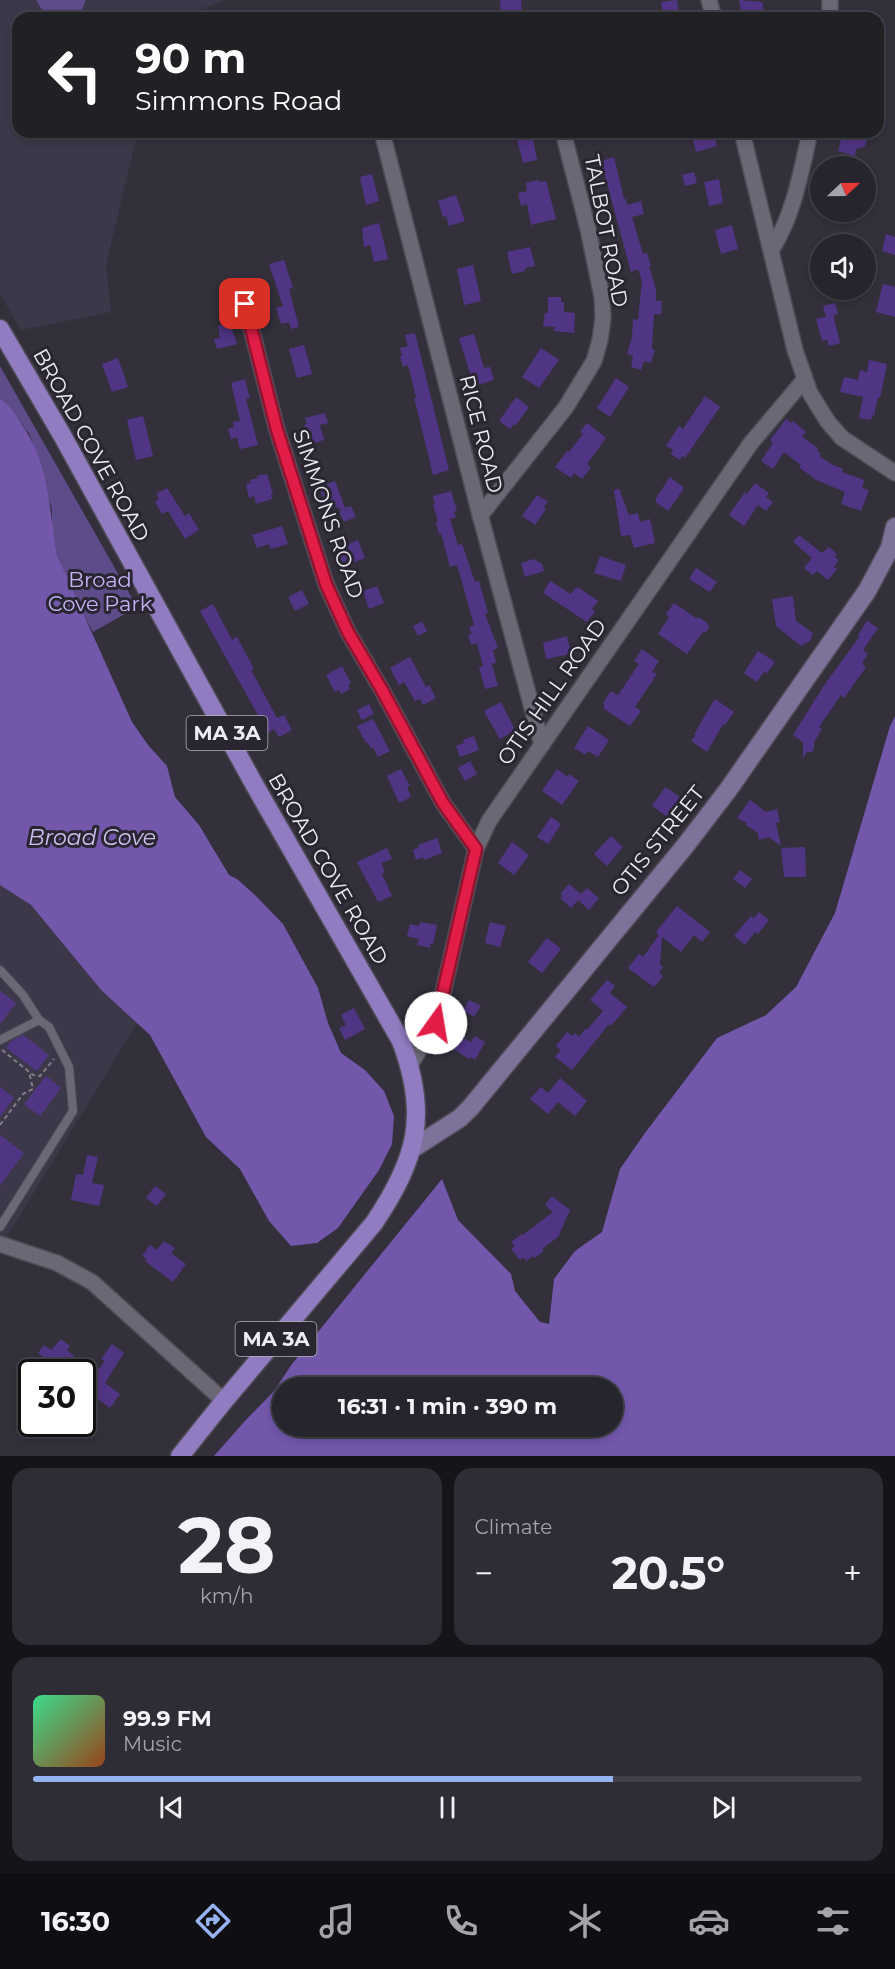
<!DOCTYPE html>
<html lang="en">
<head>
<meta charset="utf-8">
<style>
	:root { --surface:#26242d; --page:#2e2c35; --text:#f1f3f6; --muted:#a4a4aa; --line:#424149; --accent:#95b2f1 }
	body { margin:0; font-family:Montserrat,sans-serif; background:var(--page); color:var(--text); height:100vh; display:flex; flex-direction:column; font-size:22px; white-space:nowrap }
	* { box-sizing:border-box; margin:0 }
	p { font-size:20px; color:var(--muted) }
	.icon { flex:none; width:33px; height:33px; fill:none; stroke:currentColor; stroke-width:2; stroke-linecap:round; stroke-linejoin:round }
	.map { position:relative; height:1456px; overflow:hidden }
	.panel { display:flex; flex-direction:column; gap:12px; padding:12px; background:#151419; flex:1 }
	.panel>* { flex:none }
	.hud { position:absolute; left:12px; top:12px; width:872px; height:126px; border-radius:18px; box-shadow:0 3px 9px #0003,0 0 0 2px var(--line); background:#202124; color:#fff; overflow:hidden }
	.needle { width:39px; rotate:68deg }
	.fabs { position:absolute; left:810px; top:156px; display:grid; gap:12px }
	.fabs a { display:grid; place-items:center; width:66px; height:66px; border-radius:50%; background:var(--surface); box-shadow:0 3px 9px #0003,0 0 0 2px var(--line); font-size:30px }
	.speed { position:absolute; left:18px; top:1359px; display:flex; gap:12px; font-size:30px; font-weight:700; text-align:center }
	.speed>* { display:grid; place-content:center; width:78px; height:78px; border-radius:50%; background:var(--surface); box-shadow:0 3px 9px #0003,0 0 0 2px var(--line); line-height:1 }
	.speed .limit { border:3px solid #111; border-radius:9px; background:#fff; color:#111 }
	.pin { position:absolute; display:grid; place-items:center; width:51px; height:51px; color:#fff; margin:-26px; border-radius:12px; box-shadow:0 3px 9px #0006 }
	.me { position:absolute; width:66px; margin:-33px; rotate:13deg; stroke-linejoin:round; filter:drop-shadow(0 0 4px #0008) }
	.turn { display:flex; align-items:center; gap:21px; height:126px; padding:0 24px; font-size:27px }
	.turn .icon { width:78px; height:78px; stroke-width:2.5 }
	.turn b { display:block; font-size:42px; line-height:51px }
	.big { font-size:45px; font-weight:700; line-height:1.1 }
	.panel .card { flex:1; display:flex; flex-direction:column; justify-content:center; gap:9px; min-width:0; padding:0 21px; border-radius:18px; background:var(--page) }
	.panel .dial { align-items:center; gap:0 }
	.dial b { font-size:78px; line-height:1 }
	.song { display:flex; align-items:center; gap:18px }
	.cover { width:72px; height:72px; border-radius:9px; background:linear-gradient(135deg,hsl(150 70% 55%),hsl(20 70% 35%)) }
	.played { height:6px; border-radius:3px; background:linear-gradient(90deg,var(--accent) 70%,var(--line) 70%) }
	.keys { display:flex; justify-content:space-around; direction:ltr }
	.heat { display:flex; justify-content:space-between; align-items:center; font-size:33px; direction:ltr }
	.panel .tiles { flex:1; display:grid; gap:12px; grid-template-columns:1fr 1fr }
	.card:last-child { grid-column:span 2 }
	.trip { position:absolute; left:272px; top:1377px; width:351px; height:60px; border-radius:30px; background:var(--surface); box-shadow:0 3px 9px #0003,0 0 0 2px var(--line); font-weight:700; line-height:60px; text-align:center }
	.menu { display:flex; height:96px; justify-content:space-around; align-items:center; background:#0f0e12; color:var(--muted) }
	.menu .icon { width:42px; height:42px }
	.menu .on { color:var(--accent) }
	.menu b { font-size:27px; color:var(--text) }
	.map>svg:first-child { display:block }
</style>
</head>
<body>
<div class="map">
<svg width="895" height="1456" viewBox="0 0 895 1456">
	<rect width="100%" height="100%" fill="#33303c"/>
	<g fill="#3c3849">
		<polygon points="0,0 225,0 178,18 18,18 18,132 138,132 106,264 111,312 21,330 0,294"/>
		<polygon points="0,885 31,905 102,991 137,1023 5,1240 0,1238"/>
	</g>
	<g fill="#5e4b89">
		<polygon points="36,0 86,0 79,17 47,18"/>
		<polygon points="0,366 137,607 93,632 73,595 57,555 52,530 52,510 30,435 17,417 0,399"/>
	</g>
	<g fill="#7257aa" fill-rule="evenodd">
		<path d="M0 399C9 404 16 415 21 423 51 467 48 506 57 555L132 722 148 745 167 766 175 797 199 825 229 875 237 879 255 895 283 924 318 988 328 1023 341 1053 365 1070 384 1091 394 1116 392 1144 379 1170 338 1228 317 1243 291 1246 269 1221 240 1169 206 1137 150 1035 102 991 31 905 0 885Z"/>
		<path d="M895 716V1456H214L244 1422 274 1391 292 1364 442 1179 458 1220 511 1274 515 1291 540 1322 549 1324 554 1279 575 1251 602 1232 620 1169 645 1133 717 1038 766 1015 796 987 835 913 890 726ZM282 1388H612V1426H282Z"/>
	</g>
	<g fill="#513585">
		<polygon points="500,0 521,0 522,14 501,16"/>
		<polygon points="677,0 680,18 664,18 661,2"/>
		<polygon points="739,0 762,2 764,13 742,16"/>
		<polygon points="515,132 532,132 537,160 523,163"/>
		<polygon points="691,132 713,132 717,146 696,152"/>
		<polygon points="843,132 862,132 867,139 865,146 856,149 855,156 838,151"/>
		<polygon points="614,157 624,199 626,199 627,205 641,201 644,214 632,217 643,254 647,253 651,266 649,267 656,289 656,301 662,301 661,314 654,314 652,349 655,350 651,363 644,361 641,370 631,367 633,356 627,354 632,337 633,319 638,320 642,281 638,269 631,272 601,161"/>
		<polygon points="694,172 697,183 685,186 682,175"/>
		<polygon points="372,174 379,201 366,205 360,177"/>
		<polygon points="719,179 723,203 709,206 704,182"/>
		<polygon points="539,180 539,182 546,181 556,219 531,225 527,204 521,206 518,193 527,191 526,183"/>
		<polygon points="456,195 465,221 449,226 446,216 443,217 438,201"/>
		<polygon points="379,223 388,259 374,262 370,245 364,247 362,228"/>
		<polygon points="732,225 738,249 721,254 715,230"/>
		<polygon points="886,234 895,237 895,255 882,251"/>
		<polygon points="530,247 535,266 525,268 525,271 512,274 507,252"/>
		<polygon points="284,260 293,288 289,289 299,327 291,329 289,322 281,324 276,308 283,306 269,264"/>
		<polygon points="473,265 481,301 464,305 457,269"/>
		<polygon points="883,284 895,287 895,317 876,312"/>
		<polygon points="548,297 561,297 561,302 564,302 564,312 575,313 574,333 553,331 555,327 543,326 545,313 548,313"/>
		<polygon points="835,303 838,314 831,316 833,315 840,343 829,346 827,340 822,341 816,319 826,317 823,306"/>
		<polygon points="230,323 237,344 217,349 214,339 220,338 218,326"/>
		<polygon points="415,333 449,470 433,475 416,405 414,398 416,397 408,365 403,367 400,356 402,356 400,348 408,346 405,335"/>
		<polygon points="474,334 484,368 490,367 494,380 474,386 459,338"/>
		<polygon points="304,345 312,374 297,378 289,349"/>
		<polygon points="541,348 559,360 539,388 522,377"/>
		<polygon points="118,358 128,387 112,392 102,364"/>
		<polygon points="869,360 887,364 880,398 878,397 874,416 872,415 871,420 859,418 863,397 840,392 844,377 858,380 860,370 867,372"/>
		<polygon points="616,378 629,387 610,417 597,408"/>
		<polygon points="245,379 250,398 246,399 258,445 240,449 237,437 231,439 228,429 234,427 233,422 240,421 231,383"/>
		<polygon points="705,396 720,407 685,458 682,456 680,460 671,454 673,450 666,446 679,426 683,429"/>
		<polygon points="516,397 529,407 516,425 514,424 510,429 499,421"/>
		<polygon points="325,413 328,423 320,425 324,440 310,444 304,425 307,424 305,418"/>
		<polygon points="143,416 153,456 136,460 127,420"/>
		<polygon points="786,419 791,423 793,421 806,432 802,437 818,448 817,450 821,454 819,456 831,464 843,469 842,472 864,480 862,488 869,490 861,511 841,504 845,492 816,480 799,467 801,465 784,452 773,469 761,461 773,443 770,440"/>
		<polygon points="587,423 606,438 587,464 591,467 582,479 574,473 571,478 555,467 567,451 569,452 583,434 580,432"/>
		<polygon points="267,474 273,494 271,494 272,499 256,504 254,496 249,498 246,484 251,483 250,480 258,478 257,476"/>
		<polygon points="670,477 684,488 668,511 656,502 656,498"/>
		<polygon points="335,481 345,508 351,506 356,517 344,522 339,511 342,510 328,502 325,503 319,487"/>
		<polygon points="755,483 769,493 766,497 773,502 766,511 758,505 744,526 729,515 745,492 747,494"/>
		<polygon points="167,488 185,516 189,513 199,530 185,539 168,511 162,514 155,502 159,499 156,494"/>
		<polygon points="619,489 629,515 638,513 640,522 650,519 655,543 634,548 630,535 621,536 614,490"/>
		<polygon points="451,491 457,511 454,512 456,517 450,519 458,545 462,544 475,582 479,581 488,613 485,614 498,648 493,650 496,663 490,664 492,664 498,686 485,689 479,667 483,666 477,643 471,645 468,635 472,634 469,627 474,625 463,586 457,565 450,567 441,533 439,534 436,522 438,521 433,505 435,504 433,496"/>
		<polygon points="537,495 548,502 544,507 546,509 535,525 522,516"/>
		<polygon points="282,526 288,544 271,549 269,544 257,548 252,535"/>
		<polygon points="799,535 822,553 829,547 837,554 835,557 839,560 834,567 837,569 828,580 817,571 813,575 804,568 812,558 793,542"/>
		<polygon points="358,540 365,558 344,566 337,549"/>
		<polygon points="600,556 626,565 621,581 594,573"/>
		<polygon points="534,559 542,564 544,571 525,577 521,563"/>
		<polygon points="696,568 717,582 710,592 689,579"/>
		<polygon points="550,581 571,594 575,588 579,588 598,601 592,609 595,611 587,622 543,593"/>
		<polygon points="377,586 384,603 369,609 363,591"/>
		<polygon points="302,590 309,604 295,611 288,597"/>
		<polygon points="793,596 796,621 813,633 810,641 801,646 776,626 772,599"/>
		<polygon points="674,603 696,618 700,618 708,624 709,628 706,632 702,633 687,654 658,634 669,617 666,614"/>
		<polygon points="213,604 232,640 237,637 254,669 251,670 277,718 284,715 292,730 279,737 274,729 268,733 200,611"/>
		<polygon points="867,621 878,628 863,650 868,654 862,663 866,667 844,698 841,695 819,727 822,729 814,742 814,749 812,752 807,752 803,758 803,742 793,735 825,684 860,636 858,635"/>
		<polygon points="422,622 427,631 418,636 413,626"/>
		<polygon points="567,636 571,654 546,659 543,643"/>
		<polygon points="642,649 659,661 652,672 657,674 635,707 641,711 630,726 603,708 605,705 603,703 611,691 618,695 639,664 634,661"/>
		<polygon points="758,651 775,662 767,673 764,672 757,682 744,673"/>
		<polygon points="410,657 426,687 429,685 436,698 423,705 420,699 415,701 404,682 399,685 390,668"/>
		<polygon points="342,666 351,683 348,685 350,689 341,694 339,690 335,692 326,675"/>
		<polygon points="715,699 734,712 725,725 723,724 707,752 691,741 696,735 694,734"/>
		<polygon points="501,702 515,730 500,739 484,711"/>
		<polygon points="369,704 374,714 362,720 357,710"/>
		<polygon points="373,719 390,751 378,757 373,747 371,748 368,743 366,743 357,726"/>
		<polygon points="588,726 609,740 598,757 588,751 586,755 574,748"/>
		<polygon points="474,736 479,750 460,757 456,746 464,743 463,740"/>
		<polygon points="470,761 477,774 465,781 458,768"/>
		<polygon points="401,769 410,786 407,787 411,797 399,803 387,776"/>
		<polygon points="557,769 568,777 569,774 579,781 562,805 542,791"/>
		<polygon points="665,787 683,799 671,819 652,806"/>
		<polygon points="750,800 766,812 777,809 780,822 776,823 781,846 769,837 759,840 758,833 746,825 747,823 737,818"/>
		<polygon points="551,817 561,824 548,844 537,837"/>
		<polygon points="611,836 623,847 607,866 594,854"/>
		<polygon points="437,838 442,853 424,860 423,857 416,860 413,850 419,848 418,845"/>
		<polygon points="512,842 529,855 514,875 498,863"/>
		<polygon points="805,847 806,877 784,877 781,848"/>
		<polygon points="387,848 392,859 381,863 385,872 382,874 392,896 378,902 357,862"/>
		<polygon points="740,870 752,879 745,888 733,879"/>
		<polygon points="569,884 581,894 587,888 599,898 589,910 578,900 571,908 560,898 563,896 560,894"/>
		<polygon points="677,906 710,932 702,942 694,935 681,952 662,937 660,964 663,967 659,973 663,976 654,987 628,968 639,954 643,957 659,935 656,932"/>
		<polygon points="759,912 769,920 758,934 755,932 745,945 734,936 751,916 754,918"/>
		<polygon points="420,922 437,925 433,944 430,944 430,948 417,945 419,939 407,936 410,924 419,926"/>
		<polygon points="490,922 506,926 500,947 485,943"/>
		<polygon points="547,938 561,949 542,973 528,962"/>
		<polygon points="607,980 615,986 610,993 627,1007 611,1026 609,1024 572,1070 555,1057 561,1050 556,1046 567,1032 572,1036 575,1033 579,1037 585,1029 587,1030 603,1011 590,1000"/>
		<polygon points="0,991 16,1003 0,1024"/>
		<polygon points="469,1000 481,1006 474,1017 463,1011"/>
		<polygon points="354,1008 365,1029 345,1040 339,1028 346,1025 341,1015"/>
		<polygon points="23,1035 49,1055 37,1071 6,1048 11,1041"/>
		<polygon points="460,1036 471,1042 475,1036 485,1042 475,1060 470,1057 469,1059 453,1049"/>
		<polygon points="46,1076 61,1088 40,1116 24,1104"/>
		<polygon points="560,1078 587,1101 575,1116 558,1102 548,1114 530,1099 541,1087 548,1093"/>
		<polygon points="0,1087 14,1098 0,1117"/>
		<polygon points="0,1135 24,1153 0,1186"/>
		<polygon points="87,1155 98,1157 92,1183 104,1185 99,1206 71,1200 76,1174 83,1175"/>
		<polygon points="155,1186 166,1194 157,1206 146,1198"/>
		<polygon points="552,1196 570,1210 558,1237 542,1249 544,1251 535,1258 534,1256 526,1261 523,1257 520,1260 511,1249 515,1246 511,1242 522,1234 523,1235 553,1212 545,1205"/>
		<polygon points="164,1241 175,1248 171,1253 186,1264 173,1282 145,1261 147,1259 142,1256 150,1245 157,1250"/>
		<polygon points="61,1339 70,1346 67,1350 74,1356 63,1371 38,1353 44,1345 51,1350"/>
		<polygon points="112,1344 124,1353 105,1383 120,1394 110,1408 88,1392 92,1386 88,1383 105,1361 101,1359"/>
	</g>
	<g fill="none" stroke-linecap="round" stroke-linejoin="round">
		<defs>
			<g id="lane">
				<polyline points="0,970 23,995 39,1020"/>
				<polyline points="0,1040 39,1020 49,1027 69,1067 73,1111 0,1227"/>
			</g>
			<g id="street">
				<polyline points="709,0 714,18"/>
				<polyline points="830,0 830,18"/>
				<polyline points="382,132 479,511 542,745"/>
				<polyline points="742,132 795,350 810,393 828,422 842,438 895,473"/>
				<path d="M772 249C794 214 801 172 810 132"/>
				<polyline points="245,304 277,430 326,584 348,632 382,690 443,803 476,849"/>
				<polyline points="480,516 566,407 594,361 600,340 603,318 602,297 588,229 563,132"/>
				<polyline points="410,1065 436,1023 476,849 489,821 751,443 804,380"/>
				<polyline points="0,1244 57,1263 92,1282 224,1401"/>
			</g>
			<polyline id="secondary" points="412,1149 460,1118 471,1107 685,846 728,790 867,591 890,548 895,527"/>
			<path id="primary" d="M0 329 62 435 254 784 401 1041C429 1115 417 1159 374 1223L224 1401 180 1456"/>
		</defs>
		<use href="#lane" stroke="#4d4b54" stroke-width="10"/>
		<use href="#street" stroke="#4d4b54" stroke-width="18"/>
		<use href="#secondary" stroke="#4d4b54" stroke-width="21"/>
		<use href="#primary" stroke="#4d4b54" stroke-width="21"/>
		<g stroke="#807d87" stroke-width="2" stroke-dasharray="4.5 3" stroke-linecap="butt">
			<polyline points="2,1050 33,1075 40,1076 54,1059"/>
			<polyline points="0,1125 23,1094 33,1089 29,1072"/>
		</g>
		<use href="#lane" stroke="#6b6875" stroke-width="8"/>
		<use href="#street" stroke="#6b6875" stroke-width="15"/>
		<use href="#secondary" stroke="#7e729b" stroke-width="18"/>
		<use href="#primary" stroke="#917cc1" stroke-width="18"/>
	</g>
	<g fill="none" stroke-linecap="round" stroke-linejoin="round">
		<defs>
			<polyline id="route" points="245,304 277,430 326,584 348,632 382,690 443,803 476,849 436,1023"/>
		</defs>
		<use href="#route" stroke="#92132f" stroke-width="15"/>
		<use href="#route" stroke="#e11d48" stroke-width="10"/>
	</g>
	<g text-anchor="middle" stroke-width="6" stroke-linejoin="round" paint-order="stroke">
		<g fill="#292631" stroke="#b2b0b9" stroke-width="1.5">
			<rect x="186.5" y="716" width="81" height="34" rx="4.5"/>
			<rect x="235.5" y="1322" width="81" height="34" rx="4.5"/>
		</g>
		<g font-size="20" font-weight="bold" fill="#edebf3">
			<text x="227" y="740">MA 3A</text>
			<text x="276" y="1346">MA 3A</text>
		</g>
		<g font-size="21" fill="#edebf3" stroke="#292631">
			<text transform="translate(606 231) rotate(79)" y="7">TALBOT ROAD</text>
			<text transform="translate(481 434) rotate(76)" y="7">RICE ROAD</text>
			<text transform="translate(91 445) rotate(61)" y="7">BROAD COVE ROAD</text>
			<text transform="translate(328 514) rotate(71)" y="7">SIMMONS ROAD</text>
			<text transform="translate(552 692) rotate(-55)" y="7">OTIS HILL ROAD</text>
			<text transform="translate(658 841) rotate(-51)" y="7">OTIS STREET</text>
			<text transform="translate(328 869) rotate(60)" y="7">BROAD COVE ROAD</text>
		</g>
		<g font-size="21" fill="#c5b3f6" stroke="#292631">
			<text x="100" y="587">Broad<tspan x="100" dy="24">Cove Park</tspan></text>
		</g>
		<g font-size="22" font-style="italic" fill="#cbc0ed" stroke="#292631">
			<text x="92" y="845">Broad Cove</text>
		</g>
	</g>
</svg>
<div class="fabs">
<a><svg class="needle" viewBox="-14 -14 28 28"><path d="M0-13l5 13h-10z" fill="#e53935"/><path d="M0 13l5-13h-10z" fill="#a4a4aa"/></svg></a>
<a><svg class="icon" aria-label="sound" viewBox="0 0 24 24"><path d="M4 9h4l5-4v14l-5-4H4zM17 9q2 3 0 6"/></svg></a>
</div>
<div class="speed"><div class="limit">30</div></div>
<div class="pin" style="left:245px;top:304px;background:#d93025"><svg class="icon" aria-label="arrive" viewBox="0 0 24 24"><path d="M6 21V4h12l-3 4 3 4H6"/></svg></div>
<svg class="me" style="left:436px;top:1023px" viewBox="-20 -20 40 40"><circle r="19" fill="#fff"/><path d="M0-13L10 11 0 6-10 11z" fill="#e11d48"/></svg>
<div class="trip">16:31 · 1 min · 390 m</div>
<div class="hud">
<div class="turn"><svg class="icon" aria-label="left" viewBox="0 0 24 24"><path d="M17 20v-9H6M10 6l-5 5 5 5"/></svg><div><b>90 m</b>Simmons Road</div></div>
</div>
</div>
<section class="panel">
<div class="tiles">
<div class="card dial"><b>28</b><p>km/h</p></div>
<div class="card"><p>Climate</p>
<div class="heat"><a>−</a><b class="big">20.5°</b><a>+</a></div>
</div>
<div class="card">
<div class="song"><i class="cover"></i><div><b>99.9 FM</b><p>Music</p></div></div>
<div class="played"></div>
<div class="keys"><svg class="icon" aria-label="previous" viewBox="0 0 24 24"><path d="M18 5L8 12l10 7zM5 5v14"/></svg><svg class="icon" aria-label="pause" viewBox="0 0 24 24"><path d="M8 5v14M16 5v14"/></svg><svg class="icon" aria-label="next" viewBox="0 0 24 24"><path d="M6 5l10 7-10 7zM19 5v14"/></svg></div>
</div>
</div>
</section>
<nav class="menu">
<b>16:30</b>
<svg class="icon on" aria-label="directions" viewBox="0 0 24 24"><path d="M12 3l9 9-9 9-9-9zM9 14v-3h6M13 9l2 2-2 2"/></svg>
<svg class="icon" aria-label="music" viewBox="0 0 24 24"><path d="M9 18V5l10-2v13"/><circle cx="6" cy="18" r="3"/><circle cx="16" cy="16" r="3"/></svg>
<svg class="icon" aria-label="phone" viewBox="0 0 24 24"><path d="M5 4h4l2 5-3 2q2 4 5 5l2-3 5 2v4C11 20 4 13 5 4z"/></svg>
<svg class="icon" aria-label="climate" viewBox="0 0 24 24"><path d="M12 3v18M4 7l16 10M4 17L20 7"/></svg>
<svg class="icon" aria-label="car" viewBox="0 0 24 24"><path d="M5 17H2v-5l4-1 3-4h7l3 4 3 1v5h-3M9 17h6M6 11h13"/><circle cx="7" cy="17" r="2"/><circle cx="17" cy="17" r="2"/></svg>
<svg class="icon" aria-label="filters" viewBox="0 0 24 24"><path d="M4 7h16M4 17h16"/><circle cx="9" cy="7" r="2"/><circle cx="15" cy="17" r="2"/></svg>
</nav>
</body>
</html>
